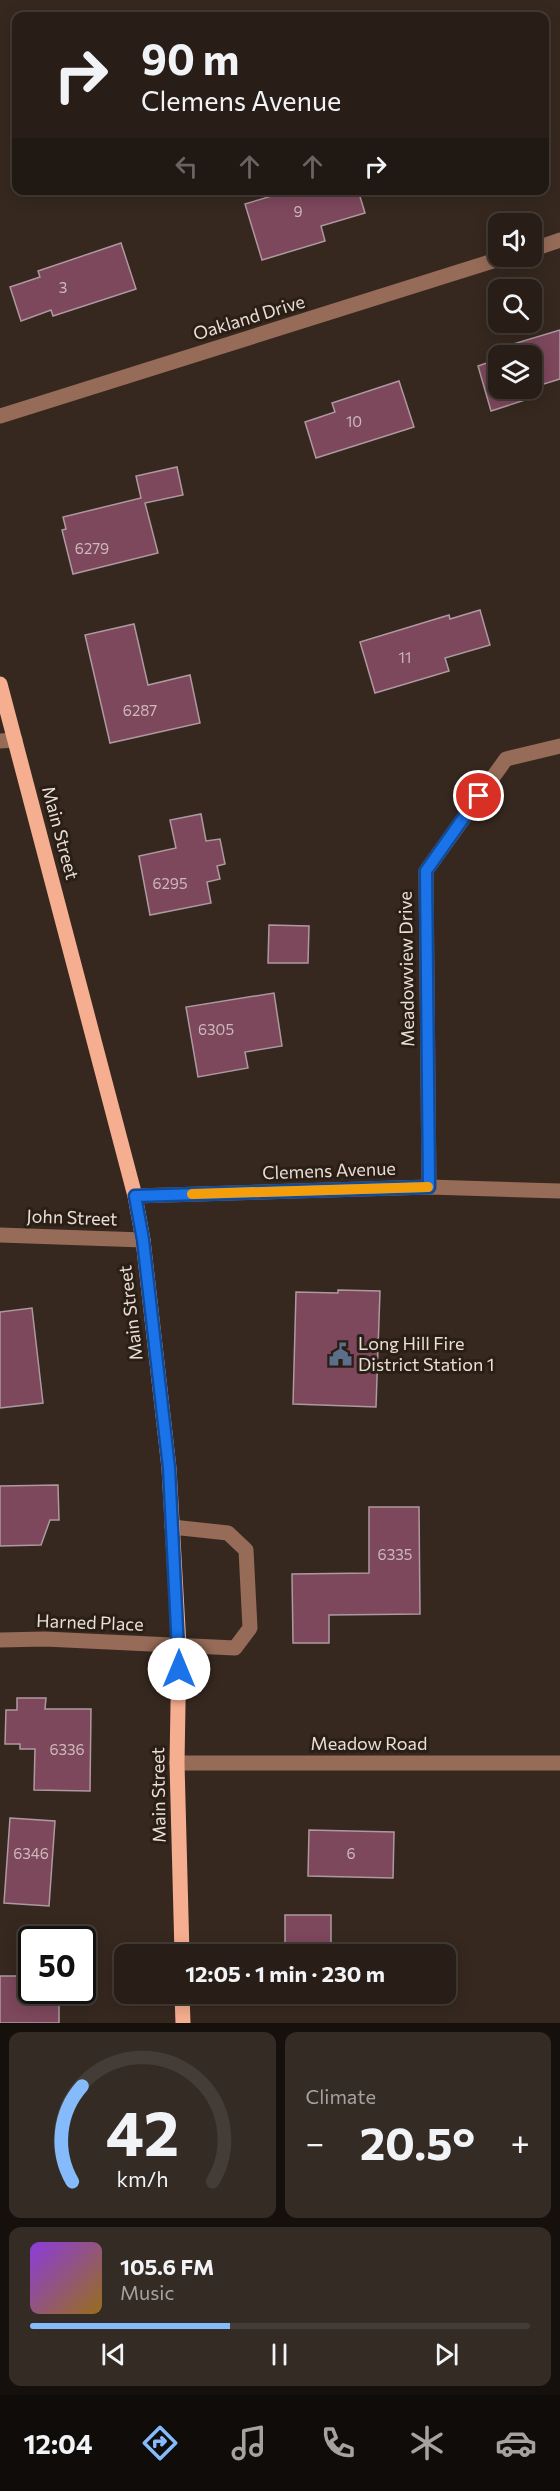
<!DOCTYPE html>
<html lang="en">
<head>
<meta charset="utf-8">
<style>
	:root { --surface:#281e17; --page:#342b24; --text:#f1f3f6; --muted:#a5a2a1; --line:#443c36; --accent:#85bbfb }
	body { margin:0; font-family:Commissioner,sans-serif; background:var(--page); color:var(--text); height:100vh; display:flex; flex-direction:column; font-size:22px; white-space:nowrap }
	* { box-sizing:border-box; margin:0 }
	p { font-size:20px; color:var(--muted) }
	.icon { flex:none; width:33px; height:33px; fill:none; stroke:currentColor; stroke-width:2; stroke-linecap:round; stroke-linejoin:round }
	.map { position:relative; height:2023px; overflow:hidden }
	.panel { display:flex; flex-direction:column; gap:9px; padding:9px; background:#16100d; flex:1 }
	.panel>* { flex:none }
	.guide { position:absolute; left:12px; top:12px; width:537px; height:183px; border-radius:12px; box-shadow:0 3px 15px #0003,0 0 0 2px var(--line); background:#281e17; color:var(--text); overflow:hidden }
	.tools { position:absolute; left:488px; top:213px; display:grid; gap:12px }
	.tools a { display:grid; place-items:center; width:54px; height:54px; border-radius:12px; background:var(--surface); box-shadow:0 3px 15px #0003,0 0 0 2px var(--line); font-size:30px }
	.speed { position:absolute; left:18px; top:1926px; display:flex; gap:12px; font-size:30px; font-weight:700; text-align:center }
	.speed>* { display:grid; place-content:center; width:78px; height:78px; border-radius:50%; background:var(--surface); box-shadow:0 3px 15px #0003,0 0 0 2px var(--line); line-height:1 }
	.speed .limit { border:3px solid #111; border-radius:9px; background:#fff; color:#111 }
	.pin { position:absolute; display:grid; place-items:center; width:51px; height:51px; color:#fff; margin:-26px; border:3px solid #fff; border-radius:50%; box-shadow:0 2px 6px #0007 }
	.me { position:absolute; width:66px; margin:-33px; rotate:0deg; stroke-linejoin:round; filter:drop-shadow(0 0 4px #0008) }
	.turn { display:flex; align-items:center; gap:21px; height:126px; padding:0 30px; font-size:27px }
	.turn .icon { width:78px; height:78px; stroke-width:2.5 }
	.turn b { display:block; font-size:42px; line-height:51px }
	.lanes { display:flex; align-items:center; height:57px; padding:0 30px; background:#0003; justify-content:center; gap:30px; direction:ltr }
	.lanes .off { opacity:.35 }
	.big { font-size:45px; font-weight:700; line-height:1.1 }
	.panel .tile { flex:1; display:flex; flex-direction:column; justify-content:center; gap:9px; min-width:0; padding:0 21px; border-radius:12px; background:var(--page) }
	.panel .dial { align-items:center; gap:0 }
	.dial svg { height:156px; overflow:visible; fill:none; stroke:var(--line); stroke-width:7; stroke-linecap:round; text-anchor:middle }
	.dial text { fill:var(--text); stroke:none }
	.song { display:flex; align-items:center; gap:18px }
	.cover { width:72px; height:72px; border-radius:9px; background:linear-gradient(135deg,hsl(270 70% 55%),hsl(40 70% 35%)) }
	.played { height:6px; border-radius:3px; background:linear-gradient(90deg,var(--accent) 40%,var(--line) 40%) }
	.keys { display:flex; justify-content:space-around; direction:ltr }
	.heat { display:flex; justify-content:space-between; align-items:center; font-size:33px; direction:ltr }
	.panel .tiles { flex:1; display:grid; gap:9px; grid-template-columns:1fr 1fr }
	.tile:last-child { grid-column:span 2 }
	.trip { position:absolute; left:114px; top:1944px; width:342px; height:60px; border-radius:12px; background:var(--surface); box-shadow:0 3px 15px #0003,0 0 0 2px var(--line); font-weight:700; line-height:60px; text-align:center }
	.dock { display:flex; height:96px; justify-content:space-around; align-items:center; background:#100c09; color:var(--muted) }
	.dock .icon { width:42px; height:42px }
	.dock .on { color:var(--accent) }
	.dock b { font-size:27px; color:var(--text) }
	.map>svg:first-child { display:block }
</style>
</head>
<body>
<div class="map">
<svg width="560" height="2023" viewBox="0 0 560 2023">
	<rect width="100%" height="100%" fill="#36281f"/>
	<g fill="#7d475c" stroke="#ae99a0" stroke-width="1.5">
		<polygon points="292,190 358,190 365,213 321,226 325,241 262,260 245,204"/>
		<polygon points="121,243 136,289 53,316 51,310 21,321 10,287 40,277 38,271"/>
		<polygon points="560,330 560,379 531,388 531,356 511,356 513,355 510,345"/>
		<polygon points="498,359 498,388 530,388 525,390 528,399 491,411 478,366"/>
		<polygon points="399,381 414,427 316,458 305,422 335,412 332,403"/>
		<polygon points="177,467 183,495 145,503 158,553 73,574 62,530 66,529 63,517 141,498 136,476"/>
		<polygon points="480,610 490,645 445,658 449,671 375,693 360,642 449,615 450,619"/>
		<polygon points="134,624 148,685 190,675 200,723 110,743 85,635"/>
		<polygon points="201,814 206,841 220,839 225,864 217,866 220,879 207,882 211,903 150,915 139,856 176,848 170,820"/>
		<polygon points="269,925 309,926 308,963 268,963"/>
		<polygon points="274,993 282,1046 245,1052 248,1068 198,1077 186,1007"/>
		<polygon points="338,1290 380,1291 376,1407 293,1404 296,1292 338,1293"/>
		<polygon points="32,1308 43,1403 0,1408 0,1312"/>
		<polygon points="58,1485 59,1520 50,1520 41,1545 0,1546 0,1486"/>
		<polygon points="369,1507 419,1507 420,1614 329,1615 329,1643 293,1643 292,1574 369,1573"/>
		<polygon points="17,1698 46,1698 45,1709 91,1709 90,1791 34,1790 35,1749 20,1749 20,1744 5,1744 6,1710 17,1710"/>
		<polygon points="10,1818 55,1821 49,1906 4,1903"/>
		<polygon points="309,1830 394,1832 393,1878 308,1876"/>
		<rect x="285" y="1915" width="46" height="39"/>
		<polygon points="0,1976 32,1976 32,1990 59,1990 59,2023 0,2023"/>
	</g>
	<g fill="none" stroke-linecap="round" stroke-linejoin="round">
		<g stroke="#966b58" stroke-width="15">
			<polyline points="531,250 560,240"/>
			<polyline points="0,416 509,256"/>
			<polyline points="0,741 15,740"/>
			<polyline points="429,1187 426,871 506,759 560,746"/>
			<polyline points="135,1196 429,1187 560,1191"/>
			<polyline points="0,1235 143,1240"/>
			<polyline points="0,1640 45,1639 235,1648 250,1628 246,1550 228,1533 172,1527"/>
			<polyline points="177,1763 560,1763"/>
		</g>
		<g stroke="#f5ae8f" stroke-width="15">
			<polyline points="0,684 135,1196 143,1240 169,1468 179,1646 177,1763 182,1954"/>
			<polyline points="182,1994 183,2023"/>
		</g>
	</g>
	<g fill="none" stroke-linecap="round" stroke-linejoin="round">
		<defs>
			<polyline id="route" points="179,1669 169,1468 143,1240 135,1196 429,1187 426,871 479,796"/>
		</defs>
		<use href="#route" stroke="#114b97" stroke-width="15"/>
		<use href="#route" stroke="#1a73e8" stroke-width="10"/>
		<polyline stroke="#f59e0b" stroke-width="10" points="192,1194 428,1187"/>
	</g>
	<defs>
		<symbol id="civic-bare" viewBox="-9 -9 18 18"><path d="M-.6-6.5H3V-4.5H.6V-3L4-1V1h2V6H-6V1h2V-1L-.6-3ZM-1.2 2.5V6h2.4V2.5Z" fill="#5c6f8a" stroke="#2b1f15" stroke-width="2.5" paint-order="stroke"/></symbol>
	</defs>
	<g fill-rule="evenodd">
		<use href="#civic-bare" x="324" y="1338" width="33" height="33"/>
	</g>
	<g text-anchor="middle" stroke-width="6" stroke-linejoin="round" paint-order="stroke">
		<g font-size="15" fill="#cdb9ba">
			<text x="298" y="217">9</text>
			<text x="63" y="293">3</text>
			<text x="354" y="427">10</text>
			<text x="92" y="554">6279</text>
			<text x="405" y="663">11</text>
			<text x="140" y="716">6287</text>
			<text x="170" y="889">6295</text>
			<text x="216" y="1035">6305</text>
			<text x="395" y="1560">6335</text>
			<text x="67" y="1755">6336</text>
			<text x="31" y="1859">6346</text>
			<text x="351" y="1859">6</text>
		</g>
		<g font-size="18" fill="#e8dfd9" stroke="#2b1f15">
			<text transform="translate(249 318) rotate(-17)" y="6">Oakland Drive</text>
			<text transform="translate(60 833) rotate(75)" y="6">Main Street</text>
			<text transform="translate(407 969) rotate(-91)" y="6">Meadowview Drive</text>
			<text transform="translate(329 1171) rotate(-2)" y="6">Clemens Avenue</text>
			<text transform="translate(72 1218) rotate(2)" y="6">John Street</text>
			<text transform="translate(131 1313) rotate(-97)" y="6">Main Street</text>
			<text transform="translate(90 1623) rotate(2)" y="6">Harned Place</text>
			<text x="369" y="1750">Meadow Road</text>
			<text transform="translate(159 1795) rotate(-91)" y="6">Main Street</text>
		</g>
		<g font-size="18" fill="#e8dfd9" stroke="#2b1f15" text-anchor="start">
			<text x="358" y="1350">Long Hill Fire<tspan x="358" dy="21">District Station 1</tspan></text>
		</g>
	</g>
</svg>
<div class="tools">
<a><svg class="icon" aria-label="sound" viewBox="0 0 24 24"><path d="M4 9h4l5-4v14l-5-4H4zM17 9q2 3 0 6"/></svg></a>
<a><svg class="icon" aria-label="search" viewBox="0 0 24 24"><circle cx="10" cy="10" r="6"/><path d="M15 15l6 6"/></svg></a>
<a><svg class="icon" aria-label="layers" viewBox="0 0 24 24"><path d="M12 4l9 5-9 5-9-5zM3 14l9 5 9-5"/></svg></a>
</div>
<div class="speed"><div class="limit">50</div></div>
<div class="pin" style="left:479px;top:796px;background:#d93025"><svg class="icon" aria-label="arrive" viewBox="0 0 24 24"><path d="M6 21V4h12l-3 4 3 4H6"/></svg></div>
<svg class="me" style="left:179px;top:1669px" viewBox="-20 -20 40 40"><circle r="19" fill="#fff"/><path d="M0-13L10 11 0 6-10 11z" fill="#1a73e8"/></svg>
<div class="trip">12:05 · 1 min · 230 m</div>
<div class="guide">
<div class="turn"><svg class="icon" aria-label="right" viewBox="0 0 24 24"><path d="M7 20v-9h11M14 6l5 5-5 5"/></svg><div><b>90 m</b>Clemens Avenue</div></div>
<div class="lanes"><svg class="icon off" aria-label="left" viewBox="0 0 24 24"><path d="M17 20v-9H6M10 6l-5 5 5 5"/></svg><svg class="icon off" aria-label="ahead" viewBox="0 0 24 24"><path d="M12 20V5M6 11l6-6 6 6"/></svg><svg class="icon off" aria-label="ahead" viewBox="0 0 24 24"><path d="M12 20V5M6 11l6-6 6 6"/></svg><svg class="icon" aria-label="right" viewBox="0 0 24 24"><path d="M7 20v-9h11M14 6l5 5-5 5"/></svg></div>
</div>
</div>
<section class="panel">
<div class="tiles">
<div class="tile dial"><svg viewBox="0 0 100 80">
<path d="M14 69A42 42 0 1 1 86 69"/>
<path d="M14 69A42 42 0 0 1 19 20" stroke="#85bbfb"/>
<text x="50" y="56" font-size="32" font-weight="700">42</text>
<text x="50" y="72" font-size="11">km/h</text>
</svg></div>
<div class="tile"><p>Climate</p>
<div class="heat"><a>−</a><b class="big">20.5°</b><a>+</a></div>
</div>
<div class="tile">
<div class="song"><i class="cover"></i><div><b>105.6 FM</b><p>Music</p></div></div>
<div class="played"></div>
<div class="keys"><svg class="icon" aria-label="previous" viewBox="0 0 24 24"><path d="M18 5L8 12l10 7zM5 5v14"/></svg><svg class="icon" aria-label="pause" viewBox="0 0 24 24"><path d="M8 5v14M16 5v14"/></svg><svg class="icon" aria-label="next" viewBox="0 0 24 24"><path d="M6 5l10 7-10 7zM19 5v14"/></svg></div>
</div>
</div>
</section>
<nav class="dock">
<b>12:04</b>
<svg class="icon on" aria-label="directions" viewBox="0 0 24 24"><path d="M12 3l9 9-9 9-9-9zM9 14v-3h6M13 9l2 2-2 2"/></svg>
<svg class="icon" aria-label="music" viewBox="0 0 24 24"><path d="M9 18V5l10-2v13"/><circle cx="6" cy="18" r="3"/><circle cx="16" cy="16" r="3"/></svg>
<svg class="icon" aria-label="phone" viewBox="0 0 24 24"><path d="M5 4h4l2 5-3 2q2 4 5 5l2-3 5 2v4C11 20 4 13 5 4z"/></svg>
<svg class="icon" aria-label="climate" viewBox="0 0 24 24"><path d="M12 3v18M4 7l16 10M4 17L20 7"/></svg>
<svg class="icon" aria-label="car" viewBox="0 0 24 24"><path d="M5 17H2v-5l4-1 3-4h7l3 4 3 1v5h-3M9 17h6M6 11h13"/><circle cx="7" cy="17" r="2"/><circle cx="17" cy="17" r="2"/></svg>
</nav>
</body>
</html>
